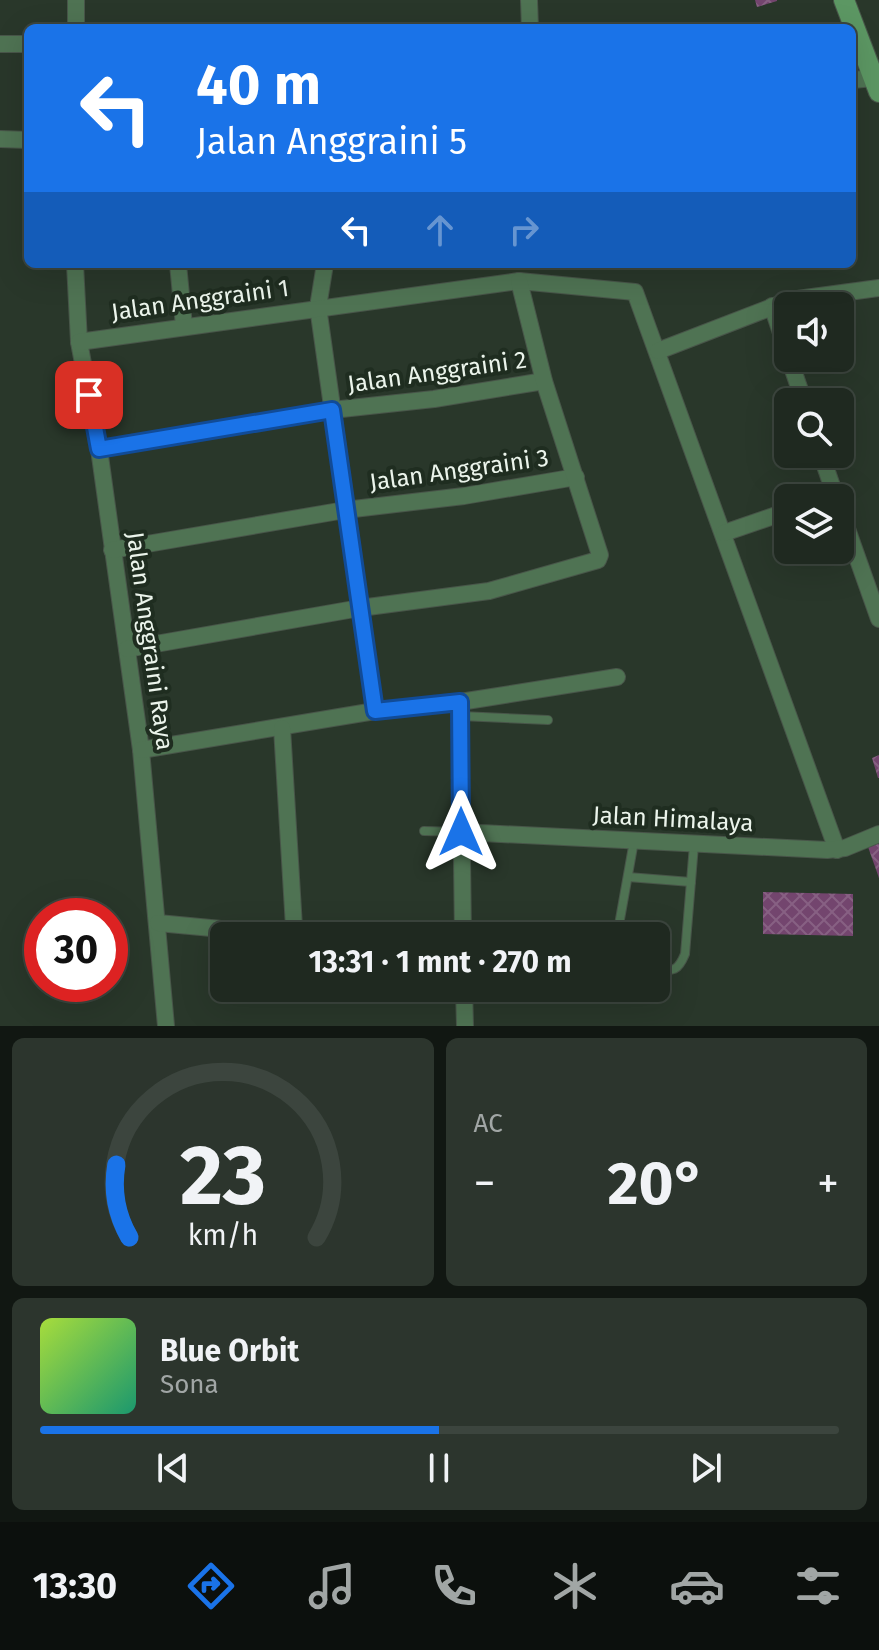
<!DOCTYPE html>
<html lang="id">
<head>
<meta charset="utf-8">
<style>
	:root { --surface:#1f2920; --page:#2c352d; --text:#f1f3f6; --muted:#a1a6a5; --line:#3c453e; --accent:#1a73e8 }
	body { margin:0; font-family:"Fira Sans",sans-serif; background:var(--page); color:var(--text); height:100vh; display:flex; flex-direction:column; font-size:30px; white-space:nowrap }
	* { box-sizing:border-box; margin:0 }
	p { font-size:26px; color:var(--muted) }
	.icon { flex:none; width:44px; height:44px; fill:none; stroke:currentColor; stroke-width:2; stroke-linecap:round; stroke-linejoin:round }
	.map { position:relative; height:1026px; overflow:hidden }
	.panel { display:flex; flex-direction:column; gap:12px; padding:12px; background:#111712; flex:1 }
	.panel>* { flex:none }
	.top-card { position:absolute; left:24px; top:24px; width:832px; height:244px; border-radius:12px; box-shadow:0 8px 32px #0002,0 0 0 2px var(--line); background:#1a73e8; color:#fff; overflow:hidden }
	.tools { position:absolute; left:774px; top:292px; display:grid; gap:16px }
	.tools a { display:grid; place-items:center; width:80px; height:80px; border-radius:12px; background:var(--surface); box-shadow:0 8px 32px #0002,0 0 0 2px var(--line); font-size:40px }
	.speed { position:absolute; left:24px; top:898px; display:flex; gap:16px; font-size:40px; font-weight:700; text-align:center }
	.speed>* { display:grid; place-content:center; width:104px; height:104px; border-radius:50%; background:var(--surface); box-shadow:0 8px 32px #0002,0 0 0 2px var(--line); line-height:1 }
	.speed .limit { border:12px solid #d22; background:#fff; color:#111 }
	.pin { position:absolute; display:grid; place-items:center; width:68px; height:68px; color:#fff; margin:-34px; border-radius:16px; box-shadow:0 4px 12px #0006 }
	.me { position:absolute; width:88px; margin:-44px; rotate:0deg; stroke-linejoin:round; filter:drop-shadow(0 0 6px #0008) }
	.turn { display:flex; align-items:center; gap:28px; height:168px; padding:0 40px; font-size:36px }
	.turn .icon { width:104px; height:104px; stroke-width:2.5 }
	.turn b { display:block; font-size:56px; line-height:68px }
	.lanes { display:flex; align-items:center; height:76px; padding:0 40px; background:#0003; justify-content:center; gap:40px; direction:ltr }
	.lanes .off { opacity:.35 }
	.big { font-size:60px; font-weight:700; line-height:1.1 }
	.panel .tile { flex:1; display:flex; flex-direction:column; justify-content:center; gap:12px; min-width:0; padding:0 28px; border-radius:12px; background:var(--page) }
	.panel .dial { align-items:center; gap:0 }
	.dial svg { height:208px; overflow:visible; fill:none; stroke:var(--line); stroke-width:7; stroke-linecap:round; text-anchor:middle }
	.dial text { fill:var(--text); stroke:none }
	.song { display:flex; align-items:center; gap:24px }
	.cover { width:96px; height:96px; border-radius:12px; background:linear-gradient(135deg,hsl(80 70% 55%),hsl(160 70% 35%)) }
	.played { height:8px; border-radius:4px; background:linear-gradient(90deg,var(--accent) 50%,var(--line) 50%) }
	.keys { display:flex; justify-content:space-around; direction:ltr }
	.heat { display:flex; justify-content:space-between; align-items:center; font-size:44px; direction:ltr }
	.panel .tiles { flex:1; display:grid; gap:12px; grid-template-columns:1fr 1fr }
	.tile:last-child { grid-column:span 2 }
	.trip { position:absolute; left:210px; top:922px; width:460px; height:80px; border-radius:12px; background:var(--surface); box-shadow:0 8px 32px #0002,0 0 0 2px var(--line); font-weight:700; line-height:80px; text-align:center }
	.menu { display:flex; height:128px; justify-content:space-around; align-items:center; background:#0c100d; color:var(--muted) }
	.menu .icon { width:56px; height:56px }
	.menu .on { color:var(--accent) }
	.menu b { font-size:36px; color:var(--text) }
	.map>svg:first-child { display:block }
</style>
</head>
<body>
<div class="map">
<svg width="879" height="1026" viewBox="0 0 879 1026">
	<defs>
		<pattern id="building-cross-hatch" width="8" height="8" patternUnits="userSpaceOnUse" patternTransform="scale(2)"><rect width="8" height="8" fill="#73456e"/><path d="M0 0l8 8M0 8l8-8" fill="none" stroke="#876083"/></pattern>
	</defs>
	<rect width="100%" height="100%" fill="#29372a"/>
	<g fill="url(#building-cross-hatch)">
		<polygon points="755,0 777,0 777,1 757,7"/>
		<polygon points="879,755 879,778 878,778 872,758"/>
		<polygon points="879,840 879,878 867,844"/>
		<polygon points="763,892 853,894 853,936 763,934"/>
	</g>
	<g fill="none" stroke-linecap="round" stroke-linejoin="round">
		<defs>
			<g id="service">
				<polyline points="461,716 548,720"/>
				<polyline points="424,831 461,832"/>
				<polyline points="628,877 691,882"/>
				<polyline points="617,936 634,841"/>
				<path d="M656 970C674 971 678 971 685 954L694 845"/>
			</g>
			<g id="minor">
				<polyline points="76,0 76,28"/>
				<polyline points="529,0 530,28"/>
				<polyline points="0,44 28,44"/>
				<polyline points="852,80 874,78"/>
				<polyline points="0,139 28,140"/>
				<polyline points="75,264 79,342 99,449 141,750 166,1026"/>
				<polyline points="178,264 184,326"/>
				<polyline points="325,264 318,307 375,711"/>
				<polyline points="772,306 788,354"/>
				<polyline points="79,342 519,281 635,292 837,850"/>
				<polyline points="658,351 790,300 879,288"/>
				<polyline points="789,358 804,402"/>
				<polyline points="99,449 332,410 434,399 544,381"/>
				<polyline points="821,454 836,498"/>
				<polyline points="840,509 879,619"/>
				<polyline points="724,533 788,511"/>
				<polyline points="112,550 345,510 464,496 576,477"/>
				<polyline points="127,649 360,608 489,591 598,560 600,555 544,381 519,281"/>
				<polyline points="460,702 463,936"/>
				<polyline points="141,750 375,711 460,702 617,677"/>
				<polyline points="461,832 827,850 845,848 879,834"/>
				<polyline points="158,923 286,935 294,927 282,728"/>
				<polyline points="464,988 465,1026"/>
			</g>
			<polyline id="secondary" points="844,0 879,92"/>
		</defs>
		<use href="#service" stroke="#485549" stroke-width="10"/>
		<use href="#minor" stroke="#485549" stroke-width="18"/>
		<use href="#secondary" stroke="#485549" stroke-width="22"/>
		<use href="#service" stroke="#4f7353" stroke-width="8"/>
		<use href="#minor" stroke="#4f7353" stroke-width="16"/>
		<use href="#secondary" stroke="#5c9763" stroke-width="20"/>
	</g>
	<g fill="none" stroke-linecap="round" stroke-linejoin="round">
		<defs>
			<polyline id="route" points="89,395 99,449 332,410 375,711 460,702 461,832"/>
		</defs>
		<use href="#route" stroke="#114b97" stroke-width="20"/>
		<use href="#route" stroke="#1a73e8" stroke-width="14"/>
	</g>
	<g text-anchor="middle" stroke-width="8" stroke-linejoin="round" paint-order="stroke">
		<g font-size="24" fill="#ebf4eb" stroke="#1f2d20">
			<text transform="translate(200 300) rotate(-8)" y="8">Jalan Anggraini 1</text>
			<text transform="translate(437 372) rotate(-8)" y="8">Jalan Anggraini 2</text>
			<text transform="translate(459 470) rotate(-8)" y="8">Jalan Anggraini 3</text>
			<text transform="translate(150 641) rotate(82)" y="8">Jalan Anggraini Raya</text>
			<text transform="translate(673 819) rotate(3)" y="8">Jalan Himalaya</text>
		</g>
	</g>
</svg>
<div class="tools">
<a><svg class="icon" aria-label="sound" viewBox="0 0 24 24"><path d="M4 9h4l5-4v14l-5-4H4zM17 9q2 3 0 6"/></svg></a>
<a><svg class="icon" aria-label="search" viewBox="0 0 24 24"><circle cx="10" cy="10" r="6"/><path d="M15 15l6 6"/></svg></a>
<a><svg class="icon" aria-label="layers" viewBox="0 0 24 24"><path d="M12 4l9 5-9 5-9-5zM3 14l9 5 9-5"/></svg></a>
</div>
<div class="speed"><div class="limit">30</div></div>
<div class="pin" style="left:89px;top:395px;background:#d93025"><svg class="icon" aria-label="arrive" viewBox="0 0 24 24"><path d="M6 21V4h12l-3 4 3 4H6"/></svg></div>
<svg class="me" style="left:461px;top:832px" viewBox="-20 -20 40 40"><path d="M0-17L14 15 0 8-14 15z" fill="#1a73e8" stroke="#fff" stroke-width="4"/></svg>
<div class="trip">13:31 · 1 mnt · 270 m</div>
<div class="top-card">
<div class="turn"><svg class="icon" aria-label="left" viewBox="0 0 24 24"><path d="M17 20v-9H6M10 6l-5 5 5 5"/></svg><div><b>40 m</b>Jalan Anggraini 5</div></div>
<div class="lanes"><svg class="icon" aria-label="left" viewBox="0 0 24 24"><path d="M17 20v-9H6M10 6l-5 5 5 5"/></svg><svg class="icon off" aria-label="ahead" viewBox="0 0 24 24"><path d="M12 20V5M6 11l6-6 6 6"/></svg><svg class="icon off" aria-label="right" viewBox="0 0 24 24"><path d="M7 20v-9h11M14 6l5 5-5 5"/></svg></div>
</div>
</div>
<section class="panel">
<div class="tiles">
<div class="tile dial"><svg viewBox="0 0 100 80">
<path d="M14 69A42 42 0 1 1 86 69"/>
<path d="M14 69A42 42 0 0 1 9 41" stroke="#1a73e8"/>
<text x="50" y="56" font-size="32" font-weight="700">23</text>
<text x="50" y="72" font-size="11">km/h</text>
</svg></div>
<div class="tile"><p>AC</p>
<div class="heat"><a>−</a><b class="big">20°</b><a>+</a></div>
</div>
<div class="tile">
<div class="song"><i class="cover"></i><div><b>Blue Orbit</b><p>Sona</p></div></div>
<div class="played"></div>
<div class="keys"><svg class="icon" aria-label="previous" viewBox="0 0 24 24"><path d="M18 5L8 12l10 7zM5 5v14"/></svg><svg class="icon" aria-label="pause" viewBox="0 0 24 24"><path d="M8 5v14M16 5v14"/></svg><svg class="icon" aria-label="next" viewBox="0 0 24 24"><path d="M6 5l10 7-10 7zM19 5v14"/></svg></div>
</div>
</div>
</section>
<nav class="menu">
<b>13:30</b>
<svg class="icon on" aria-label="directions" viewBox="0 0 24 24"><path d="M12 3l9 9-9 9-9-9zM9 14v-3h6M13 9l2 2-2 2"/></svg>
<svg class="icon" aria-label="music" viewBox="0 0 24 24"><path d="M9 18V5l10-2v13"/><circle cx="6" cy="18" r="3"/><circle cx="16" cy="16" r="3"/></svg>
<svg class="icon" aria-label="phone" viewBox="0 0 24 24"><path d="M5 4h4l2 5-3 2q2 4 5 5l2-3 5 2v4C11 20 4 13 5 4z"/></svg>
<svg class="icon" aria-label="climate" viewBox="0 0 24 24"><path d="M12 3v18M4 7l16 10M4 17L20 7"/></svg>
<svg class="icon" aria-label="car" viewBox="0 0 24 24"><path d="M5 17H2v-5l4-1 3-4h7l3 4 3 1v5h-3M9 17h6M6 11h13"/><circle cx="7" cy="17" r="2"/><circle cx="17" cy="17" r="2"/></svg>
<svg class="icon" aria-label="filters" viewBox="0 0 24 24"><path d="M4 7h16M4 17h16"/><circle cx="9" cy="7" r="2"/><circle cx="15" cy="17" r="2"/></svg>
</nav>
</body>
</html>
